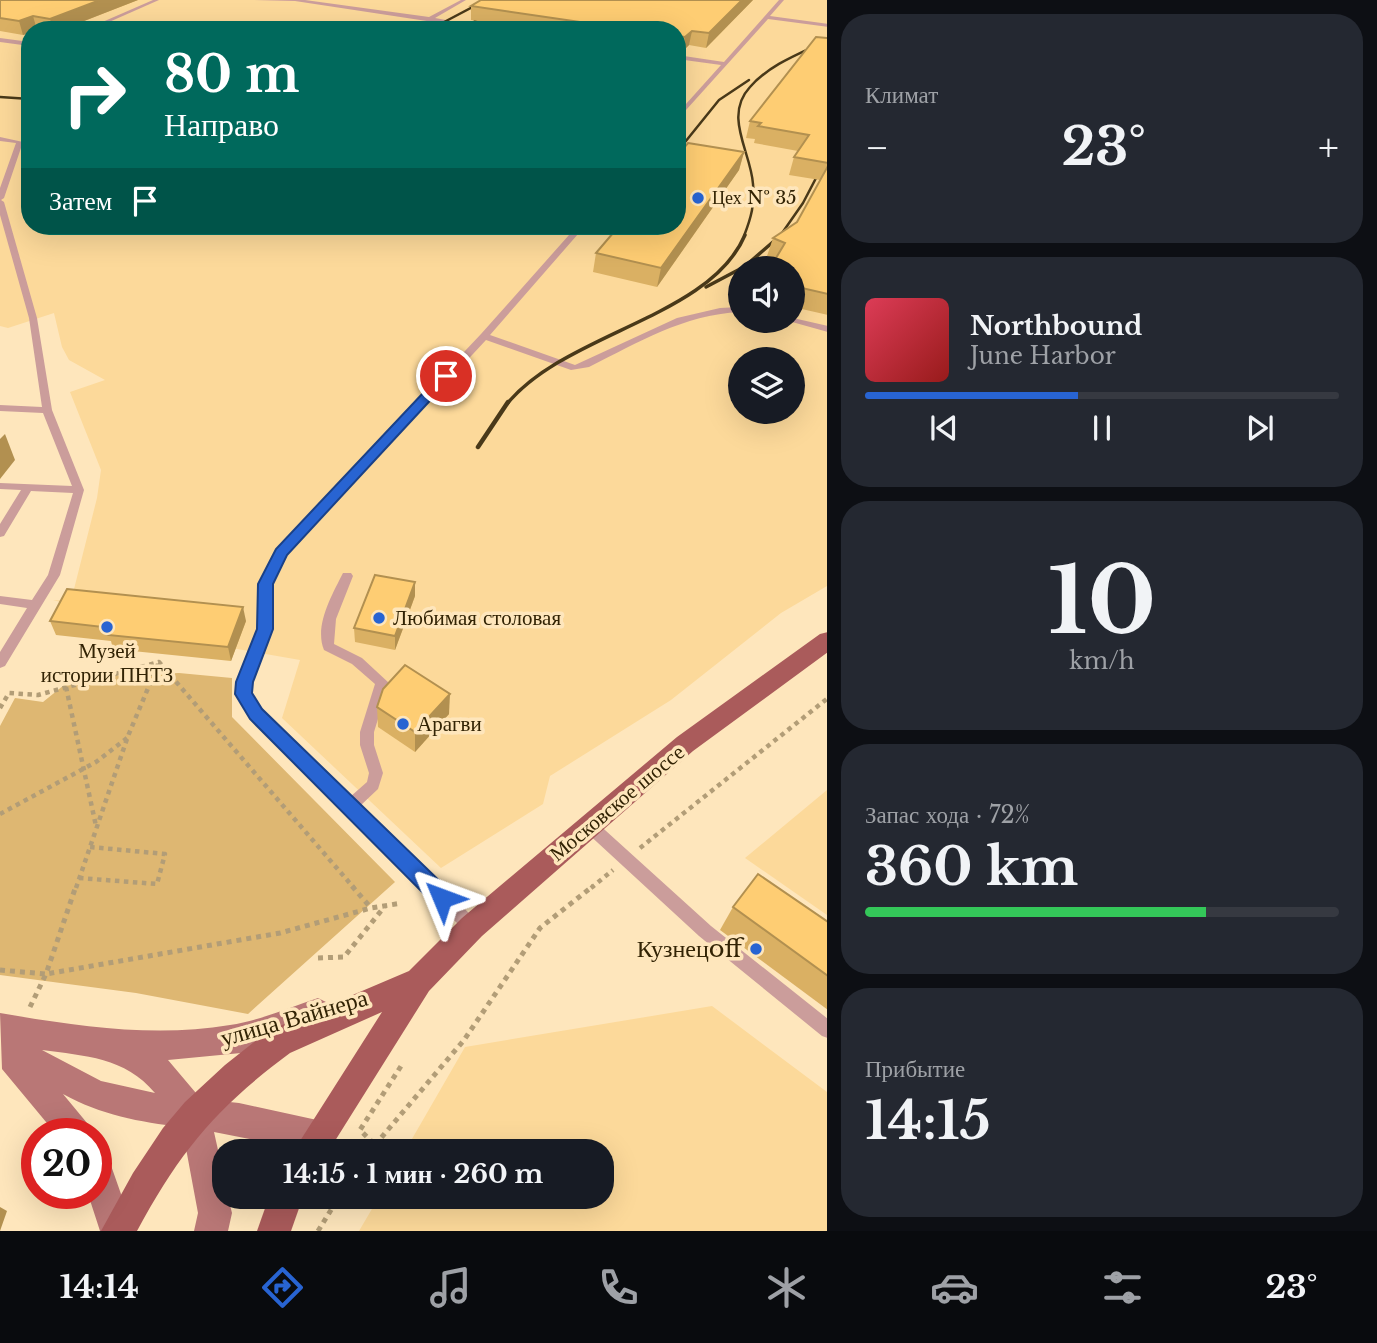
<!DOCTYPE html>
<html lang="ru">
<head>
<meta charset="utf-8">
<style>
	:root { --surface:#171b24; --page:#242831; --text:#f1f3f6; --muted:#9ea1a6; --line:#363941; --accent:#2864d2 }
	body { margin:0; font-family:"Libre Baskerville",serif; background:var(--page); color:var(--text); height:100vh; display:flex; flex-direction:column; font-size:26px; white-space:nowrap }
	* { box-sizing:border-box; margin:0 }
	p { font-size:23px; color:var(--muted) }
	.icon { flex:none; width:38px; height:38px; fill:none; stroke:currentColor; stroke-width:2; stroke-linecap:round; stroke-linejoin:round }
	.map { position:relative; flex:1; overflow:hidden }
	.side { display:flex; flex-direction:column; gap:14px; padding:14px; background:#0d0f14; width:550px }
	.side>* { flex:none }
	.banner { position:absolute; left:21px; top:21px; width:665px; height:214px; border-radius:28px; box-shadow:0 7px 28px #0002; background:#00695c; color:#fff; overflow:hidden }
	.controls { position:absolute; left:728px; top:256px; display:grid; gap:14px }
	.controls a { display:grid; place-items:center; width:77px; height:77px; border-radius:50%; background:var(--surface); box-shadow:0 7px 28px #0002; font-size:35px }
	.speed { position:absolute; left:21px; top:1118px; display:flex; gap:14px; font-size:35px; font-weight:700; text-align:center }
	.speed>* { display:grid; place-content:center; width:91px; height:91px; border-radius:50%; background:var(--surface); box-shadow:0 7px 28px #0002; line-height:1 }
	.speed .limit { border:10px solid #d22; background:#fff; color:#111 }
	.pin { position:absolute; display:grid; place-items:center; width:60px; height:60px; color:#fff; margin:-30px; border:4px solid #fff; border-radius:50%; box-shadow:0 2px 7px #0007 }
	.me { position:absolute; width:77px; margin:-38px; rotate:314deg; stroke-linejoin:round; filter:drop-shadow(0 0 5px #0008) }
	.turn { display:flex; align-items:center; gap:24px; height:147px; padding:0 28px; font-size:32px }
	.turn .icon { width:91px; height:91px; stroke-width:2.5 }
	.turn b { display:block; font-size:49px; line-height:60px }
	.then { display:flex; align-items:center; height:66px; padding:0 28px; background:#0003; gap:14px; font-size:26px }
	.big { font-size:52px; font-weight:700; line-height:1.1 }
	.side .tile { flex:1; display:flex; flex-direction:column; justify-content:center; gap:10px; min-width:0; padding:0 24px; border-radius:28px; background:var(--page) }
	.side .dial { align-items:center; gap:0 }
	.dial b { font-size:91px; line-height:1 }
	.song { display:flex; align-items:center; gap:21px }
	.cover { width:84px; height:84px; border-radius:10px; background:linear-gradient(135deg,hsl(350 70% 55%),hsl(0 70% 35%)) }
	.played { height:7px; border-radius:4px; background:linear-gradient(90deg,var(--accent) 45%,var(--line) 45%) }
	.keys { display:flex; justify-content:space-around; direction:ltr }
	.heat { display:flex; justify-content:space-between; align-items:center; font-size:38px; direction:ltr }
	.charge { height:10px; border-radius:5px; background:linear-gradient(90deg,#34c759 72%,var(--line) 0) }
	.trip { position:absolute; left:212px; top:1139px; width:402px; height:70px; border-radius:28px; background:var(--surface); box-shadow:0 7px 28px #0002; font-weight:700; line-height:70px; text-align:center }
	.tab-bar { display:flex; height:112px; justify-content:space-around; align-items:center; background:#090b0e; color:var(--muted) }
	.tab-bar .icon { width:49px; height:49px }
	.tab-bar .current { color:var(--accent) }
	.tab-bar b { font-size:32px; color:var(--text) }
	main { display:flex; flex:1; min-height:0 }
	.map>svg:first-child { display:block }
</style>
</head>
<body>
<main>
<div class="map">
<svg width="828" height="1231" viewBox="0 0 828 1231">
	<rect width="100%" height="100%" fill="#fee6bc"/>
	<g fill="#fcd99a" fill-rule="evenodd">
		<path d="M0 0H827V586L781 613 671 700 550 776 543 804 441 868 282 718 300 660 220 646 53 600 71 601 97 498 101 470 70 392 105 380 69 360 62 347 54 313 8 328 0 326ZM30 30H677V226H30ZM740 268H793V320H740ZM740 359H793V411H740Z"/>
		<polygon points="827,790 827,915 745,858"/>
		<polygon points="712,1006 827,1092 827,1231 359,1231 379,1197 602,1197 602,1152 405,1151 465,1047"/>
	</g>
	<polygon fill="#deb772" points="179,673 232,678 232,717 395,882 248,1014 136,993 0,975 0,726 15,698 43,702 74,677"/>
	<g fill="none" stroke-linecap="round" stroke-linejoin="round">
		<g stroke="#b29d77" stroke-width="4.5" stroke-dasharray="4.5 4.5" stroke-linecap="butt">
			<polyline points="66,687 96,826"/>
			<polyline points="0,708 9,693 38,695 159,662 354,888"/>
			<polyline points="0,814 96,762 127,738"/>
			<polyline points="640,848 828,698"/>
			<polyline points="79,878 157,884 165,854 90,847"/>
			<polyline points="76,888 128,736 159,662"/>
			<polyline points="591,888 613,870"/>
		</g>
		<g stroke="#b29d77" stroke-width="5" stroke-dasharray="5 5" stroke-linecap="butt">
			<polyline points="352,886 371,908"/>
			<polyline points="318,958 344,957 385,906"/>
			<polyline points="0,970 46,974 76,886"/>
			<polyline points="30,1007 46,974 280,933 371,908 402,903"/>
			<polyline points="375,1145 464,1040 540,928 593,886"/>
			<polyline points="371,1152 375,1145 360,1130 403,1063"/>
			<polyline points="318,1231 339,1197"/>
		</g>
		<g fill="#cb9d9b" fill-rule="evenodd">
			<polygon points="153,0 159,0 91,30 84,30"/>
			<polygon points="253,0 305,0 429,17 461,0 466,0 435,18 499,30 486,30 295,1"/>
			<polygon points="779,0 784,0 770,16 828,24 828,27 768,19 677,120 677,114 721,65 677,59 677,55 724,62"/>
			<polygon points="0,38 30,42 30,46 0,42"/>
			<polygon points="0,137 23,142 4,198 1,200 4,202 37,318 52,410 84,490 60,575 5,666 0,668 0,652 27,608 0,604 0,596 32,600 48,575 73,493 31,491 4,536 0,537 0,524 21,490 0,489 0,483 72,486 43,413 0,411 0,405 42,407 29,318 0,215 0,188 16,143 0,141"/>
			<path d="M577 226H585L490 335 575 365 677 318 720 308 740 307V312C683 315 639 342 589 367L571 370 486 340 286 555 272 584 271 629 252 682 251 694 261 710 350 797 367 782 369 773 360 745V732L375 684 352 664 324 650C314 626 332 595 343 573H351L353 576 336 619 334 644 362 658 389 683 374 732V745L383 773 378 789 360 806 478 922 480 927 478 932 472 935 466 932 251 718 237 694 238 682 259 629 260 584 277 550 481 334Z"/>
			<polygon points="793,318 828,326 828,332 785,320 793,320"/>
			<polygon points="590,819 595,821 711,926 828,1019 828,1038 822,1036 699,936 585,831 583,826 585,821"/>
		</g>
		<g fill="#b97776" fill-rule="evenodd">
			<path d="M318 998 328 1003 333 1013 328 1023 318 1028 241 1053 168 1060 201 1099 239 1103 317 1120 328 1125 333 1136 328 1147 315 1152 214 1132 224 1177V1197H228L232 1213 228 1231H194L198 1213 182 1127C139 1122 101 1115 63 1094L87 1123 92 1134H56L2 1069 0 1013C76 1026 154 1038 230 1025 261 1020 289 1008 318 998ZM42 1050C85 1056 125 1057 155 1093L101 1081Z"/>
			<polygon points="96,1153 108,1157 134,1231 100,1231 88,1194 96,1194"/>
		</g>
		<g fill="#aa5b5b" fill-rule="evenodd">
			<path d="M828 632V652L693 751 482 936 429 991 328 1152H293L382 1012 290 1053C217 1107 180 1151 137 1231H101L133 1173 163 1128 185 1102 225 1065 268 1031 409 971 462 918 677 737 820 634Z"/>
			<polygon points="269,1197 303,1197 291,1231 257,1231"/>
		</g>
		<g stroke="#493919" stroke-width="2.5">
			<polyline points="429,30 486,0"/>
			<polyline points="461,30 509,0"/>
			<polyline points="0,97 30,99"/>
			<polyline points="677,152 719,100 749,80"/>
			<path d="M744 236C751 218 755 204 753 184 751 152 723 116 750 87 770 64 801 53 828 40"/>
			<polyline points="780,236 803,203 828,155"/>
		</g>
		<g stroke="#493919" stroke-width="3.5">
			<polyline points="743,268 781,235"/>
			<polyline points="759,268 792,248"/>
			<polyline points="706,287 740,269"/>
			<path d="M507 404C566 332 710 318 745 235"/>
		</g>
		<polyline stroke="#493919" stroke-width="4.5" points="478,447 508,402"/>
	</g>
	<g fill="#dab063">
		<polygon points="0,0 138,0 61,30 30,30 30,33 23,35 0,31"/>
		<polygon points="753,0 706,48 689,45 682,52 677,51 677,30 535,30 471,20 471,6"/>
		<polygon points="828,38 828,315 793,307 793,268 767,256 773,238 797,222 820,180 789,175 794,157 798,151 754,143 755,139 746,138 750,121"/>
		<polygon points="744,152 739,170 657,287 593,272 596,253"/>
		<polygon points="415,596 395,650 355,642 354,628"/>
		<polygon points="50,621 246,621 231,661 113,649 111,641 56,635"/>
		<polygon points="377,707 449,714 415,752 378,727"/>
		<polygon points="733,907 828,922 828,1010 720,930"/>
	</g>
	<g fill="#b29050">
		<polygon points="100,0 138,0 61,30 53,30 50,19"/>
		<polygon points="742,0 753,0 706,48 709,33"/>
		<polygon points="33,16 37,30 30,30 30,33 23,35 19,21"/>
		<polygon points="692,31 689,45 682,52 685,37"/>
		<polygon points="744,152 739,170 657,287 661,268"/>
		<polygon points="5,434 15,460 0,479 0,439"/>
		<polygon points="415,582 415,596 395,650 395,636"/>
		<polygon points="243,607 246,621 231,661 228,647"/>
		<polygon points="450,694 449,714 415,752 415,732"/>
		<polygon points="0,1207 7,1211 0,1231"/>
	</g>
	<g fill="#fecd73" stroke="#b29050" stroke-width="2">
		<polygon points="0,0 100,0 50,19 33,16 19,21 0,18"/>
		<polygon points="481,0 742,0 709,33 692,31 685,37 677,36 677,30 635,30 471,6"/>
		<polygon points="816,37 828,38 828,163 794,157 809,135 758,126 761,123 750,121"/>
		<polygon points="688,143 744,152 661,268 596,253 619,226 677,226 677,156"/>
		<polygon points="828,166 828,294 793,286 793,268 770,268 785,243 773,238 797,222"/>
		<polygon points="375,575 415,582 395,636 354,628"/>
		<polygon points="67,589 243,607 228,647 108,635 112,628 50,621"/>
		<polygon points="405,665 450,694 415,732 377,707 383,689"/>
		<polygon points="758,874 828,922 828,976 733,907"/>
	</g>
	<polygon fill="#2864d2" stroke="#1a4188" stroke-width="2" points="446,373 450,374 450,379 287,555 273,584 273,629 253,682 252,693 262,709 450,891 453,898 450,905 442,908 435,905 250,719 235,694 236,682 257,629 258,584 276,549 441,374"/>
	<g fill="#2864d2" stroke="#fee6bc" stroke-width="2.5">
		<circle cx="698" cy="198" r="7"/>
		<circle cx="379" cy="618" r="7"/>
		<circle cx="107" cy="627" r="7"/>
		<circle cx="403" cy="724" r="7"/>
		<circle cx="756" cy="949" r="7"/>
	</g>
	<g text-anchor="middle" stroke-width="7" stroke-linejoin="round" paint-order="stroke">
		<g font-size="18" fill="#322304" stroke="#fee6bc" text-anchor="start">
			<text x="712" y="204">Цех № 35</text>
		</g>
		<g font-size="21" fill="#322304" stroke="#fee6bc" text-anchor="start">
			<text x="393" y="625">Любимая столовая</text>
			<text x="107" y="658" text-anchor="middle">Музей<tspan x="107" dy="24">истории ПНТЗ</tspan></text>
			<text x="417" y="731">Арагви</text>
		</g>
		<g font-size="21" fill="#322304" stroke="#fee6bc">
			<text transform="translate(617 803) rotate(-40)" y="7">Московское шоссе</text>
		</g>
		<g font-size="24" fill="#322304" stroke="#fee6bc" text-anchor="end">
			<text x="742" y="957">Кузнецoff</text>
		</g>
		<g font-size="24" fill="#322304" stroke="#fee6bc">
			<text transform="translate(294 1018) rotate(-16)" y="8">улица Вайнера</text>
		</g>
	</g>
</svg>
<div class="controls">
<a><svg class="icon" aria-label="sound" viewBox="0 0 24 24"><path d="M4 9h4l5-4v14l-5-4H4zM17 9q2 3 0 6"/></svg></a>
<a><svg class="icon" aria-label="layers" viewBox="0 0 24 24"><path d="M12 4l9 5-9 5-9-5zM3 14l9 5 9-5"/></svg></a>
</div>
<div class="speed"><div class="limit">20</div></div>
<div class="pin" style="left:446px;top:376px;background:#d93025"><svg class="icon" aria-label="arrive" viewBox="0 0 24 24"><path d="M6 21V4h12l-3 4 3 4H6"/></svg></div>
<svg class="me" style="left:442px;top:898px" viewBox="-20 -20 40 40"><path d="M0-17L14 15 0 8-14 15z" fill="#2864d2" stroke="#fff" stroke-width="4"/></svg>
<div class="trip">14:15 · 1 мин · 260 m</div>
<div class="banner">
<div class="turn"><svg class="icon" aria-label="right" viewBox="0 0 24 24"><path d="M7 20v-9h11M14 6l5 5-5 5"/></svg><div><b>80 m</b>Направо</div></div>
<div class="then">Затем<svg class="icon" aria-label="arrive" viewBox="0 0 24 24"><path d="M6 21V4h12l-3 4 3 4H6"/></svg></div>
</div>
</div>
<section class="side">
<div class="tile"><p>Климат</p>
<div class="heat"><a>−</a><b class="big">23°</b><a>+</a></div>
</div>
<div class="tile">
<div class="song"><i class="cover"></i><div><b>Northbound</b><p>June Harbor</p></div></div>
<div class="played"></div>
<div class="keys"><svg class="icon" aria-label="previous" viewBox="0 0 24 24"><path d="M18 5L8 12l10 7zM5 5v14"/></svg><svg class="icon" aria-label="pause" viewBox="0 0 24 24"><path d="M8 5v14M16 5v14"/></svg><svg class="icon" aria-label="next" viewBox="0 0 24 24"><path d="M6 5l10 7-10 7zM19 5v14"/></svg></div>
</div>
<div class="tile dial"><b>10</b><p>km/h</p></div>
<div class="tile"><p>Запас хода · 72%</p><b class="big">360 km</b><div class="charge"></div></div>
<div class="tile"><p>Прибытие</p><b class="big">14:15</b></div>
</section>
</main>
<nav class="tab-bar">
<b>14:14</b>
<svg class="icon current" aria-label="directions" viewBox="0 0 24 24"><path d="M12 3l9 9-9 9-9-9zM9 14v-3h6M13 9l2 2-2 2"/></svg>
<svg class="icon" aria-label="music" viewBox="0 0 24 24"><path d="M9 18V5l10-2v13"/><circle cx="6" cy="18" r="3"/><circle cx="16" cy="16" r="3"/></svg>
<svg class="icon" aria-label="phone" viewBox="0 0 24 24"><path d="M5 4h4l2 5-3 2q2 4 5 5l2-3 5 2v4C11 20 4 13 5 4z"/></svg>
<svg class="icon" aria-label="climate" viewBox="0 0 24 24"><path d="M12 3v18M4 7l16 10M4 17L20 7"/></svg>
<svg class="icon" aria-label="car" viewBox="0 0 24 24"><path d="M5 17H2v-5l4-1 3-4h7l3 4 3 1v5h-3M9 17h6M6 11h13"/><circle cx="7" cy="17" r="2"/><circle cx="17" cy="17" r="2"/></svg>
<svg class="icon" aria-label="filters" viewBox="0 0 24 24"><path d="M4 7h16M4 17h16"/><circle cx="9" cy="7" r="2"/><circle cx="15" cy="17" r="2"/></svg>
<b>23°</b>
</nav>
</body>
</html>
